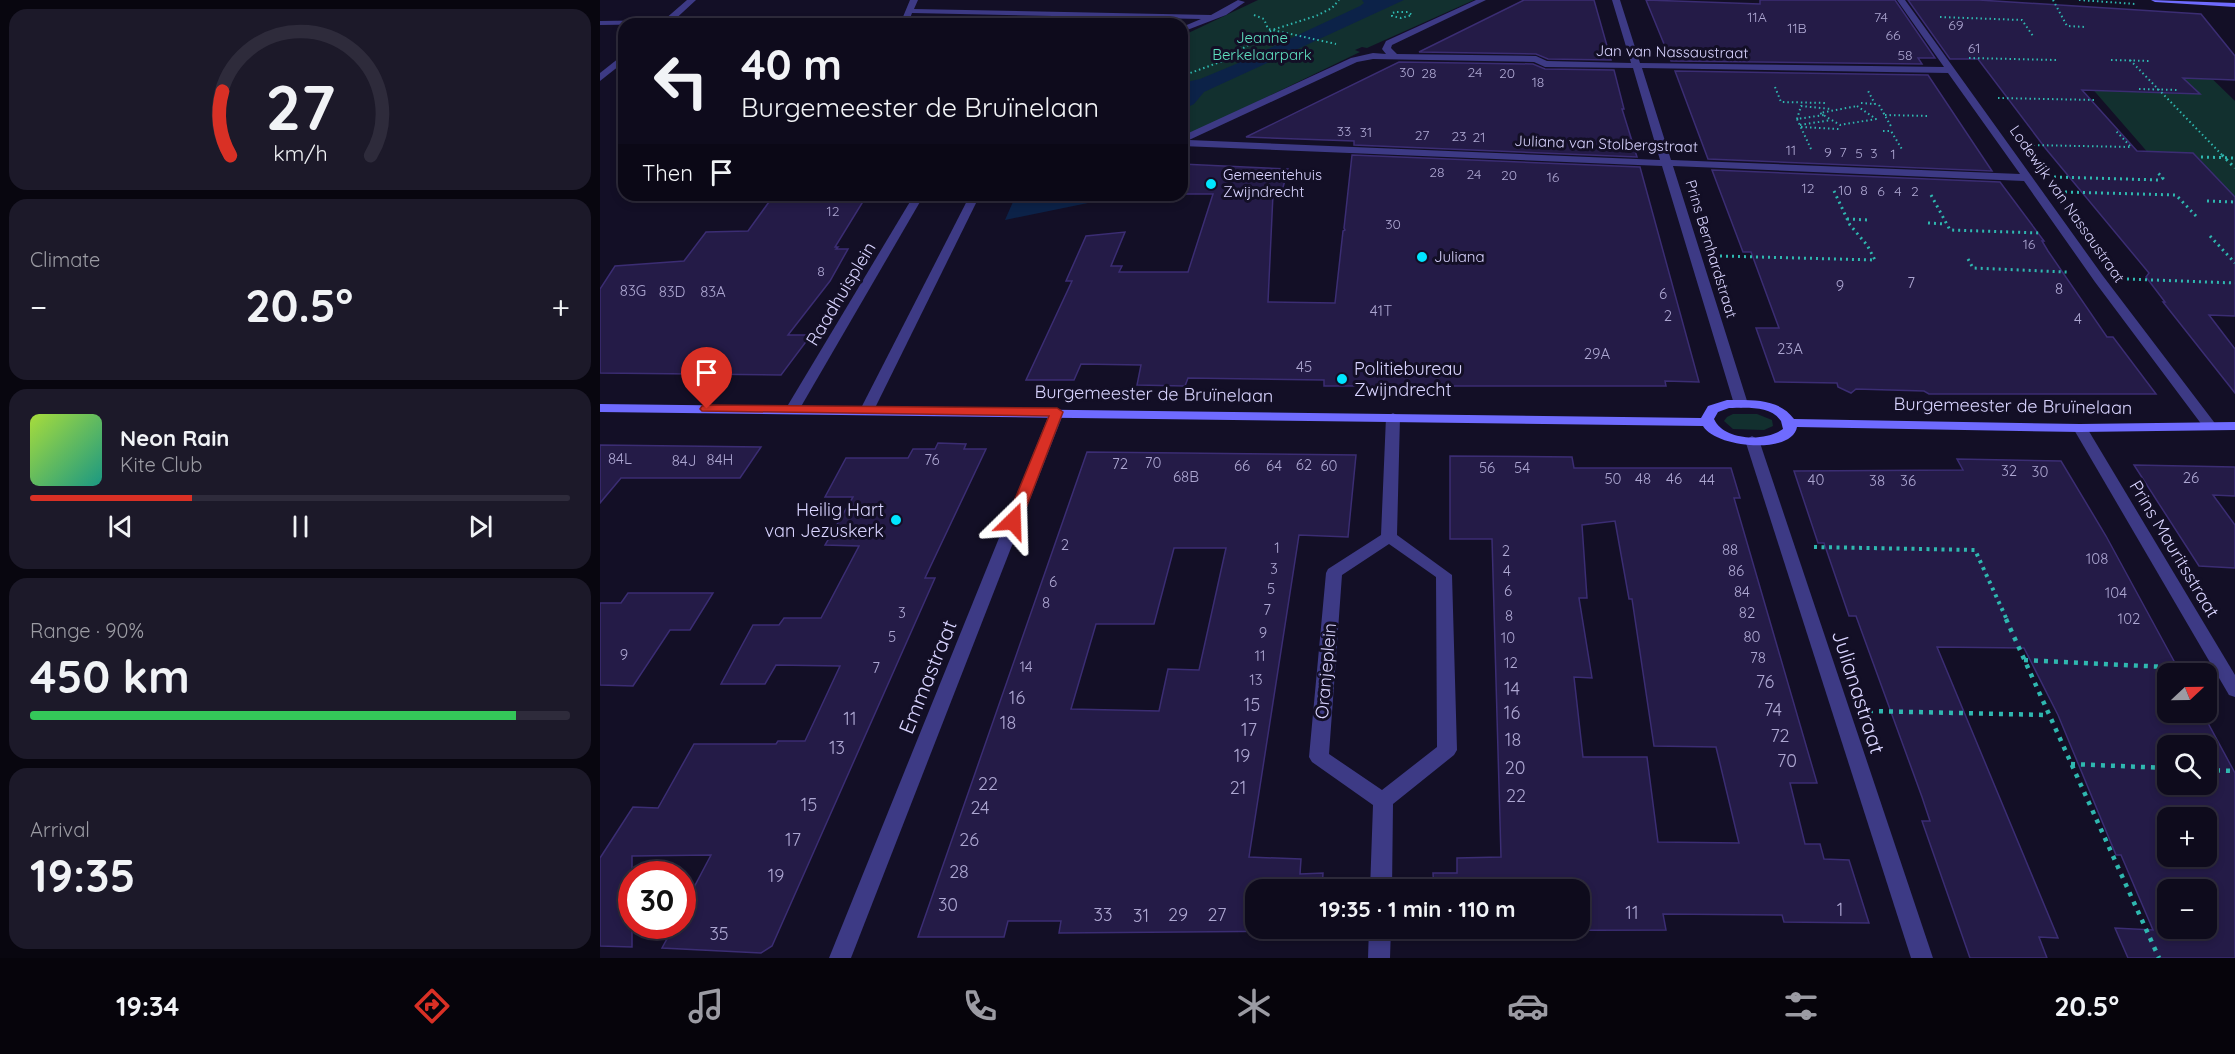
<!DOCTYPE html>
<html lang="en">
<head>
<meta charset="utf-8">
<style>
	:root { --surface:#0e0b1c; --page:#1c1929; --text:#f1f3f6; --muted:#9b9ba3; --line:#2e2b3b; --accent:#d93025 }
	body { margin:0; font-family:Quicksand,sans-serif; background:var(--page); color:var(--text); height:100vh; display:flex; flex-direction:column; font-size:22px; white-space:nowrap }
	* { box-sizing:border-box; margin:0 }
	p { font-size:20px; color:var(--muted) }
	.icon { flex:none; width:33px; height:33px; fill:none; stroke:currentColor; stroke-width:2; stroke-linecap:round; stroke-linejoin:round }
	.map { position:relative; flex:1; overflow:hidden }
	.panel { display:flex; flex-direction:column; gap:9px; padding:9px; background:#08060f; width:600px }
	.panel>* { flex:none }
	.hud { position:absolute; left:18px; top:18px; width:570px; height:183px; border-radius:18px; box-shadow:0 3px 9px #0003,0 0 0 2px var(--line); background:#0e0b1c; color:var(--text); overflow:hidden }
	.needle { width:39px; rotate:68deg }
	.tools { position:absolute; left:1557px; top:663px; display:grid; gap:12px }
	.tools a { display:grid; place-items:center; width:60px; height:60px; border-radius:12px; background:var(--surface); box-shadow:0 3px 9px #0003,0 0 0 2px var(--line); font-size:30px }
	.speed { position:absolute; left:18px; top:861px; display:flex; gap:12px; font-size:30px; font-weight:700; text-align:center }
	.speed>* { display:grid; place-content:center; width:78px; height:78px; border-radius:50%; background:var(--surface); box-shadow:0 3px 9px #0003,0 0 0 2px var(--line); line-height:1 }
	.speed .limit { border:9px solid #d22; background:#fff; color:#111 }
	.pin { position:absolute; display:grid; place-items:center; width:51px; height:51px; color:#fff; margin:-62px -26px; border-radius:50% 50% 50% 0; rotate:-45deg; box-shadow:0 0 6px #0007 }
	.pin .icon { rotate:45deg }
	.me { position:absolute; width:66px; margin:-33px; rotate:22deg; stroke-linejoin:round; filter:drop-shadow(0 0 4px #0008) }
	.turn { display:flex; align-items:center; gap:21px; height:126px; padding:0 24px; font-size:27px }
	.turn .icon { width:78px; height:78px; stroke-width:2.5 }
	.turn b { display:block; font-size:42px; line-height:51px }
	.then { display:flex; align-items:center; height:57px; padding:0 24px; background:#0003; gap:12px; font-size:22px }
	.big { font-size:45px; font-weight:800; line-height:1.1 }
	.panel .tile { flex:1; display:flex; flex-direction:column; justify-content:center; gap:9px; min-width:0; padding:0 21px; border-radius:18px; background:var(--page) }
	.panel .dial { align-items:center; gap:0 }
	.dial svg { height:156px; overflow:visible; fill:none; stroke:var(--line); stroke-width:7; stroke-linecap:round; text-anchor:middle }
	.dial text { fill:var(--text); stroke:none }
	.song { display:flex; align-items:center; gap:18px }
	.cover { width:72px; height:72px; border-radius:9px; background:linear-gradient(135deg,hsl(80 70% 55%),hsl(170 70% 35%)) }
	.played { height:6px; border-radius:3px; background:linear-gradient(90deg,var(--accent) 30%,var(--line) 30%) }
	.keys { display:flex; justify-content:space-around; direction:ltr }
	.heat { display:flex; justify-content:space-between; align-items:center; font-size:33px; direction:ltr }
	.charge { height:9px; border-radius:4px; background:linear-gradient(90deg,#34c759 90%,var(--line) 0) }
	.trip { position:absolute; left:645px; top:879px; width:345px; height:60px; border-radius:18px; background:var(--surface); box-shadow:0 3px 9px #0003,0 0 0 2px var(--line); font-weight:800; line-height:60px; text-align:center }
	.dock { display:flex; height:96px; justify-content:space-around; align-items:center; background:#06040b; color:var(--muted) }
	.dock .icon { width:42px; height:42px }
	.dock .selected { color:var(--accent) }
	.dock b { font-size:27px; color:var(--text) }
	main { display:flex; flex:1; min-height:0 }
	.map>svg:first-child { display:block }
</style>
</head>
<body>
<main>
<section class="panel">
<div class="tile dial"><svg viewBox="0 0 100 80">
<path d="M14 69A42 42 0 1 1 86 69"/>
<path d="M14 69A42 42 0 0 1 10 36" stroke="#d93025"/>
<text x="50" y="56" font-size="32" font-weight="700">27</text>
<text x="50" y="72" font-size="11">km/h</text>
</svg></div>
<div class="tile"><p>Climate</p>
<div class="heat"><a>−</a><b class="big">20.5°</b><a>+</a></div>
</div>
<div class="tile">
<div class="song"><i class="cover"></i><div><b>Neon Rain</b><p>Kite Club</p></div></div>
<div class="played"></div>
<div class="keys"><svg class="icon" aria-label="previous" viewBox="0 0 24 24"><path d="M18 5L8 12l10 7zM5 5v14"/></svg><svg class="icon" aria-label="pause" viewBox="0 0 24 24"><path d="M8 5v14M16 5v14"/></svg><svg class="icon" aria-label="next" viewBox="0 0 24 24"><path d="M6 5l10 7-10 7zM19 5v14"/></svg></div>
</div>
<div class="tile"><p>Range · 90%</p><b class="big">450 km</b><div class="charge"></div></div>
<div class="tile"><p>Arrival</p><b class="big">19:35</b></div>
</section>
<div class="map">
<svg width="1635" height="958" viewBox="0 0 1635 958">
	<rect width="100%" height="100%" fill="#130f26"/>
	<g fill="#12302f">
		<polygon points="658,0 874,0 767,48 762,47 755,50 760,52 586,136 582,135 582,36"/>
		<polygon points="1443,32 1569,37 1635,101 1635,202 1590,201"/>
		<polygon points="1133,414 1157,414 1172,420 1173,426 1164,430 1133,429 1124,421 1127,417"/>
	</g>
	<g fill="#0c2248">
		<polygon points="762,0 804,0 604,92 594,104 582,110 582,83 600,79 636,64 760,6 764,3"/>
		<polygon points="416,195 527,195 405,220"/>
	</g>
	<g fill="#241b47" stroke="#3b2d73" stroke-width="1.5" fill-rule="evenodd">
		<polygon points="924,0 994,0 1011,60 948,59 936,54 819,52"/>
		<polygon points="1046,0 1160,4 1160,0 1295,0 1335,58 1318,58 1322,64 1071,61"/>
		<polygon points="1308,0 1379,0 1601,14 1635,56 1635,80 1583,78 1600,94 1482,90 1537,151 1593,153 1635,197 1635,316 1609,315 1635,349 1635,393 1563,302 1565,302 1546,277 1549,273 1446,149 1378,59 1350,59"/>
		<polygon points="799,62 933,64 945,69 1014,70 1024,109 1022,109 1037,157 754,145 754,141 646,137"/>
		<polygon points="1075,71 1328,75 1392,171 1108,159"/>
		<polygon points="752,155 1040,167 1099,382 1065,381 1066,386 724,386 724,380 588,378 585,386 537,385 541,365 481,364 474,380 426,380 472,281 466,281 486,236 525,232 511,266 522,266 519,272 588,272 613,194 582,194 582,164 688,169 681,195 673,194 668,302 735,303 743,231 745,230 744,228"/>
		<polygon points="1112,170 1400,182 1444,241 1442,241 1448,251 1507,337 1513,337 1556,394 1329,394 1324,391 1256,389 1251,393 1238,387 1237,383 1175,382 1156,328 1179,328 1151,252 1143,252"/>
		<polygon points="174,195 267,195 235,247 238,247 236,249 248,249 230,281 188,335 211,335 181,375 0,373 0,289 15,266 84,261 106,232 148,231"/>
		<polygon points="338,443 366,444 364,449 386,449 325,578 335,578 172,946 161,953 62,948 74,926 82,926 82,910 111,855 32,856 32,947 0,946 0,858 33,807 58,808 94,744 176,744 178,741 205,741 240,666 176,665 165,684 121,684 153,625 179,625 184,618 221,618 259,546 225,545 253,497 225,497 246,458 308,458 313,449 335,449"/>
		<polygon points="0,445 161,447 140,478 21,478 0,503"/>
		<path d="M487 452 756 455 748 537 699 535 649 857 701 859 700 874 723 873 722 890H656V928H720L719 931 459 933 461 921H408L404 937H318ZM574 548H626L599 670 568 669 559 711 471 709 496 624H554Z"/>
		<path d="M850 456 972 457 974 468H1131L1140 498H1134L1217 783H1190L1205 844H1220L1224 859 1249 860 1269 923 1184 922 1182 915 1063 914 1066 930 834 931V928H980V890H834L833 873H857V858L901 857 892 539H850ZM1015 521 1029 599H1032L1054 746 1116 747 1139 843 1058 842 1047 757H983L974 677 992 678 979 598H987L982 525Z"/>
		<path d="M1357 459 1461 461 1506 536 1581 674H1568V712H1602L1635 773V958H1528L1515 928 1553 930 1521 855H1516L1458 715 1424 648 1337 647 1458 938 1439 937 1447 958H1370L1322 821H1330L1322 797 1256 616H1249L1224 543H1218L1194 471 1363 470ZM1568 746H1606V784H1568ZM1568 818H1606V856H1568ZM1568 890H1606V928H1568Z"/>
		<polygon points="1534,465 1635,467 1635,496 1613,495 1635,525 1635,568 1599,566"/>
		<polygon points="28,593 113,593 90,630 70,630 33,686 0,685 0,603 21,603"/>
	</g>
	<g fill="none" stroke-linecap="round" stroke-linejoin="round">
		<g stroke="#2fb8b0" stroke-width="2" stroke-dasharray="1.5 3" stroke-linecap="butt">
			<polyline points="1453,0 1467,26 1486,27"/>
			<polyline points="1479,0 1536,4"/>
			<polygon points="797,12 808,12 812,15 801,18 792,16 792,13"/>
			<polyline points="654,15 664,19 668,29 736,44"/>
			<polyline points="1340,17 1422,20 1433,36"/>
			<polyline points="1369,58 1456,60"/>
			<polyline points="1511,60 1551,61"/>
			<polyline points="1530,60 1624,157"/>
			<polyline points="582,76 623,61 672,30 716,16 732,8 739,0"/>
			<polyline points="1175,87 1181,102 1226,103"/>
			<polyline points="1539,89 1578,90"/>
			<polyline points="1398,98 1494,100"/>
			<polyline points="1261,103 1275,104 1267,89"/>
			<polyline points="1279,105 1292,128"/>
			<polygon points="1257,106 1276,119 1240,125 1220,113"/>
			<polyline points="1285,115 1330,116"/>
			<polyline points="1197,119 1201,106 1231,109"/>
			<polyline points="1200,125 1231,120"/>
			<polyline points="1201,127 1239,129"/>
			<polyline points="1283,131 1291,131 1303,151"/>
			<polyline points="1429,145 1531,147 1516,131"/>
			<polyline points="1211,149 1197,119 1224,115"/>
		</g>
		<g stroke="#2fb8b0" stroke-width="3" stroke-dasharray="2 4" stroke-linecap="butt">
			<polyline points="1622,155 1635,168"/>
			<polyline points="1601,157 1635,158"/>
			<polyline points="1454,177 1560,180 1563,178 1556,171"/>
			<polyline points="1465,192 1576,195 1596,216"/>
			<polyline points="1331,195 1350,230 1440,233"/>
			<polyline points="1607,201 1635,202"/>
			<polyline points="1247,219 1269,220"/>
			<polyline points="1328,223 1346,224"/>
			<polyline points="1610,236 1635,263"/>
			<polyline points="1120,256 1275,260 1267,245 1250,225 1234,191"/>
			<polyline points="1368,259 1373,268 1467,272"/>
			<polyline points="1527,279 1635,283"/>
		</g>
		<polyline stroke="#2fb8b0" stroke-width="4" stroke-dasharray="3 4.5" stroke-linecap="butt" points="1214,547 1375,550 1407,620"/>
		<g stroke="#2fb8b0" stroke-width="4.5" stroke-dasharray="4 6" stroke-linecap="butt">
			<polyline points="1406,619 1559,958"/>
			<polyline points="1424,660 1586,668"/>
			<polyline points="1269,711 1448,715"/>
			<polyline points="1471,764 1568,768"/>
			<polyline points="1606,770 1635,771"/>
		</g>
		<g fill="#3d3a85" fill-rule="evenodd">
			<polygon points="87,0 96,0 70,24 0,25 0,21 64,20"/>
			<polygon points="310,0 318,0 314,9 611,15 638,0 645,2 626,15 582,32 582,27 601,19 312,13 308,24 300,24"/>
			<path d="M876 0H886L792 45 791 48 797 54 936 56 947 61 1031 63 1012 0H1020L1040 63 1344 67 1297 0H1305L1503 276 1617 426 1610 430 1605 429 1495 282 1424 181 1073 166 1148 404 1141 408 1134 404 1062 166 582 146V136L751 58 773 53 786 54 782 49 786 41ZM773 59 934 62 945 67 1033 68 1060 160 589 140 757 62ZM1042 68 1348 73 1420 174 1071 160Z"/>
			<polygon points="24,54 24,62 0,81 0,73"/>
			<polygon points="314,195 324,195 199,410 197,413 187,413 185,410"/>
			<polygon points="370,195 380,195 274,410 272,413 262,413 260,410"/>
			<polygon points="457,408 464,412 251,958 229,958 450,412"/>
			<path d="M793 413 800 417 797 535 852 575 857 750 854 755 793 804 792 890H770L773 805 712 762 709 757 726 573 728 569 781 535 786 417ZM789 544 836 577 837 747 782 790 729 754 742 575Z"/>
			<polygon points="1480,424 1487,428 1635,675 1635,697 1629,695 1473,428"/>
			<polygon points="1152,436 1159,440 1333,958 1311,958 1145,440"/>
			<polygon points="769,928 791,928 790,958 768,958"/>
		</g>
		<g fill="#6f6bff" fill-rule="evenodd">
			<polygon points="1551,0 1635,3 1635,7 1555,2"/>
			<path d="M1127 400C1151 400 1179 398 1194 419L1480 424 1635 422V430L1480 432 1197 427C1192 455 1116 448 1103 426L0 412V404L1101 418 1108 406ZM1129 408C1146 408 1170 405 1181 421L1183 429C1165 442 1124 441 1114 419L1118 412Z"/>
		</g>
	</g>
	<polygon fill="#d93025" stroke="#8d1f18" stroke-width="1.5" points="107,405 457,408 463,412 421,521 413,526 406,521 449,416 102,411 100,409 102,406"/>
	<g fill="#00e5ff" stroke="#130f26" stroke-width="2">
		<circle cx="611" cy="184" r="6"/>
		<circle cx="822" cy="257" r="6"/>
		<circle cx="742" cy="379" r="6"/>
		<circle cx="296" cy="520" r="6"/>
	</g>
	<g text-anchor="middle" stroke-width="6" stroke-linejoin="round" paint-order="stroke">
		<g font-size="14" fill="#aca6d1">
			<text x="1157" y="22">11A</text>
			<text x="1281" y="22">74</text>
			<text x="1356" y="30">69</text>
			<text x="1197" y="33">11B</text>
			<text x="1293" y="40">66</text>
			<text x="1374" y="53">61</text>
			<text x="1305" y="60">58</text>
			<text x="807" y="77">30</text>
			<text x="875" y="77">24</text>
			<text x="829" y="78">28</text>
			<text x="907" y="78">20</text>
			<text x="938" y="87">18</text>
			<text x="744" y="136">33</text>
			<text x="766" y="137">31</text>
			<text x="822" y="140">27</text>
			<text x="859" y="141">23</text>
			<text x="879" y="142">21</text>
			<text x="1191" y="155">11</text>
			<text x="1228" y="157">9</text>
			<text x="1243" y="157">7</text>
			<text x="1259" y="158">5</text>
			<text x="1274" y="158">3</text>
			<text x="1293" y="159">1</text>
			<text x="837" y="177">28</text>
			<text x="874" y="179">24</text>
			<text x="909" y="180">20</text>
			<text x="953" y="182">16</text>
			<text x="1208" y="193">12</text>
			<text x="1245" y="195">10</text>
			<text x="1264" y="195">8</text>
			<text x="1281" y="196">6</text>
			<text x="1298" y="196">4</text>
			<text x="1315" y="196">2</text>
			<text x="233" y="216">12</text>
			<text x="793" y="229">30</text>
			<text x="1429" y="249">16</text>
			<text x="221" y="276">8</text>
		</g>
		<g font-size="15" fill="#5fe0c0" stroke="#130f26">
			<text x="662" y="43">Jeanne<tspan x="662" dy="17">Berkelaarpark</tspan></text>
		</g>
		<g font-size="15" fill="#d9d4ff" stroke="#130f26">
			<text transform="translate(1072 52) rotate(1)" y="5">Jan van Nassaustraat</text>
			<text transform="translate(1006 144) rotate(2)" y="5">Juliana van Stolbergstraat</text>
			<text transform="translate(1467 204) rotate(55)" y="5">Lodewijk van Nassaustraat</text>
			<text transform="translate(1111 249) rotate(73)" y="5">Prins Bernhardstraat</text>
		</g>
		<g font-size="15" fill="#d9d4ff" stroke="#130f26" text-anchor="start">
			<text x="623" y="180">Gemeentehuis<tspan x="623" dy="17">Zwijndrecht</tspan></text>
			<text x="834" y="262">Juliana</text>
		</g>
		<g font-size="15" fill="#aca6d1">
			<text x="1311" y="288">7</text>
			<text x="1240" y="291">9</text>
			<text x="1459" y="294">8</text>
			<text x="33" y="296">83G</text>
			<text x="72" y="297">83D</text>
			<text x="113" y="297">83A</text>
			<text x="1063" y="299">6</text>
			<text x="781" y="316">41T</text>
			<text x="1068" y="321">2</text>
			<text x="1478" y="324">4</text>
			<text x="1190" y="354">23A</text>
			<text x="997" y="359">29A</text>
			<text x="704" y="372">45</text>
			<text x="20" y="464">84L</text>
			<text x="120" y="465">84H</text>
			<text x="332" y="465">76</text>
			<text x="84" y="466">84J</text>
			<text x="553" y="468">70</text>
			<text x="520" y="469">72</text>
			<text x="704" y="470">62</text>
			<text x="642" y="471">66</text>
			<text x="674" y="471">64</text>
			<text x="729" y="471">60</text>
			<text x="887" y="473">56</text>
			<text x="922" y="473">54</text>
			<text x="1409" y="476">32</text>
			<text x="1440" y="477">30</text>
			<text x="586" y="482">68B</text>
			<text x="1591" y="483">26</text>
			<text x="1013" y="484">50</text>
			<text x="1043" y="484">48</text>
			<text x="1074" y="484">46</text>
			<text x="1107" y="485">44</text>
			<text x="1216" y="485">40</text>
			<text x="1277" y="486">38</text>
			<text x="1308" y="486">36</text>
			<text x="465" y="550">2</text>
			<text x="677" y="553">1</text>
			<text x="1130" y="555">88</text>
			<text x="906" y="556">2</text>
			<text x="1497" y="564">108</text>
			<text x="674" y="574">3</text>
			<text x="907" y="576">4</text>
			<text x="1136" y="576">86</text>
			<text x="453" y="587">6</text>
			<text x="671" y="594">5</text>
			<text x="908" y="596">6</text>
			<text x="1142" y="597">84</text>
			<text x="1516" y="598">104</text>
			<text x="446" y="608">8</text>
			<text x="667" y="615">7</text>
			<text x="302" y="618">3</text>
			<text x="1147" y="618">82</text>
			<text x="909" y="621">8</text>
			<text x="1529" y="624">102</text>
			<text x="663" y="638">9</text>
			<text x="292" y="642">5</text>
			<text x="1152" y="642">80</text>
			<text x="908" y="643">10</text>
			<text x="24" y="660">9</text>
			<text x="660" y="661">11</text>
			<text x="1158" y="663">78</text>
			<text x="911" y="668">12</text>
			<text x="426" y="672">14</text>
			<text x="276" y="673">7</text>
			<text x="656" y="685">13</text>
		</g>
		<g font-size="18" fill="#d9d4ff" stroke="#130f26">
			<text transform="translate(241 294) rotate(-59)" y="6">Raadhuisplein</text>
			<text transform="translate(554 394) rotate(1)" y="6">Burgemeester de Bruïnelaan</text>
			<text transform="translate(1413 406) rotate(1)" y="6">Burgemeester de Bruïnelaan</text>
			<text transform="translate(1574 549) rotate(59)" y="6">Prins Mauritsstraat</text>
			<text transform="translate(726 671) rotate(-85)" y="6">Oranjeplein</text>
		</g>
		<g font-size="18" fill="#d9d4ff" stroke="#130f26" text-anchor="start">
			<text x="754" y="375">Politiebureau<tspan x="754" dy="21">Zwijndrecht</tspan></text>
			<text x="284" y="516" text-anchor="end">Heilig Hart<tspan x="284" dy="21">van Jezuskerk</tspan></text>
		</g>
		<g font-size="18" fill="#aca6d1">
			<text x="1165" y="688">76</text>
			<text x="912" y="695">14</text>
			<text x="417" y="704">16</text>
			<text x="652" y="711">15</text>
			<text x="1173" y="716">74</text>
			<text x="912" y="719">16</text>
			<text x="250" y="725">11</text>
			<text x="408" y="729">18</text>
			<text x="649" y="736">17</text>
			<text x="1180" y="742">72</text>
			<text x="913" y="746">18</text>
			<text x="237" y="754">13</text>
			<text x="642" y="762">19</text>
			<text x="1187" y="767">70</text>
			<text x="915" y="774">20</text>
			<text x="388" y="790">22</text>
			<text x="638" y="794">21</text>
			<text x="916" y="802">22</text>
			<text x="209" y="811">15</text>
			<text x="380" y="814">24</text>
			<text x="193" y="846">17</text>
			<text x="369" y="846">26</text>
			<text x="359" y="878">28</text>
			<text x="176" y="882">19</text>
			<text x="348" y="911">30</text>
			<text x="1240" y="916">1</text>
			<text x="1032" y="919">11</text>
			<text x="503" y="921">33</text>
			<text x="578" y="921">29</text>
			<text x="617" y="921">27</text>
			<text x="541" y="922">31</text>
			<text x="119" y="940">35</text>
		</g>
		<g font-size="21" fill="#d9d4ff" stroke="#130f26">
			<text transform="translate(328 677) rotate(-68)" y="7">Emmastraat</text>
			<text transform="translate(1258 692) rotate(72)" y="7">Julianastraat</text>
		</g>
	</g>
</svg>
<div class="tools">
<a><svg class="needle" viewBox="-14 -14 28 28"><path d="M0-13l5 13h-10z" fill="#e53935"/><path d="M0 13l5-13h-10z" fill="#9b9ba3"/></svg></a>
<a><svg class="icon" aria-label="search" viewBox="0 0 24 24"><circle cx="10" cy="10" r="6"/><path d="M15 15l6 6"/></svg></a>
<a>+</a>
<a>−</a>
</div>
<div class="speed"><div class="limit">30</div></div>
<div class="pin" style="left:107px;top:409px;background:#d93025"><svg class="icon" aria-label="arrive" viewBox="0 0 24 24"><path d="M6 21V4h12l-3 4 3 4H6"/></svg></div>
<svg class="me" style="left:413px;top:521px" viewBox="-20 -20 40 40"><path d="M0-17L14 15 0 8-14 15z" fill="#d93025" stroke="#fff" stroke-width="4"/></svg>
<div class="trip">19:35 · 1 min · 110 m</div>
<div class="hud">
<div class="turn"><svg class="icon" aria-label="left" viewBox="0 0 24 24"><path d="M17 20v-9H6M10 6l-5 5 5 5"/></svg><div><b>40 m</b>Burgemeester de Bruïnelaan</div></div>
<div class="then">Then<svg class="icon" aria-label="arrive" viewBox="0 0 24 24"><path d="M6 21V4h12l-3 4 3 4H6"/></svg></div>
</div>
</div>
</main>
<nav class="dock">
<b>19:34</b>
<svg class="icon selected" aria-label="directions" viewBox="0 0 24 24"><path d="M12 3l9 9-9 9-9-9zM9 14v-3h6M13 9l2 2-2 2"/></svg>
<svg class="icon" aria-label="music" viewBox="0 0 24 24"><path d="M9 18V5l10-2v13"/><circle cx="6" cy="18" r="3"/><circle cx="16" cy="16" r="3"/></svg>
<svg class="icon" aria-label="phone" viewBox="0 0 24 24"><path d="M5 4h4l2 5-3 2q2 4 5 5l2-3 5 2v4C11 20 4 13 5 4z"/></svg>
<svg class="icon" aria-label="climate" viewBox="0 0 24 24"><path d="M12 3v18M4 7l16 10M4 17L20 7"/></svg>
<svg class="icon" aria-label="car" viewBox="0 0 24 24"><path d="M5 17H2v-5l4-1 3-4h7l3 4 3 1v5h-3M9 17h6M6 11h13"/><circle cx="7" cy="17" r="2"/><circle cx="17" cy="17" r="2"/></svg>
<svg class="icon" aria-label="filters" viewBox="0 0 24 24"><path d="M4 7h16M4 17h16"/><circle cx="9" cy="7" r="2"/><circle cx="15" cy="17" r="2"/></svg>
<b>20.5°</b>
</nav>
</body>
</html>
